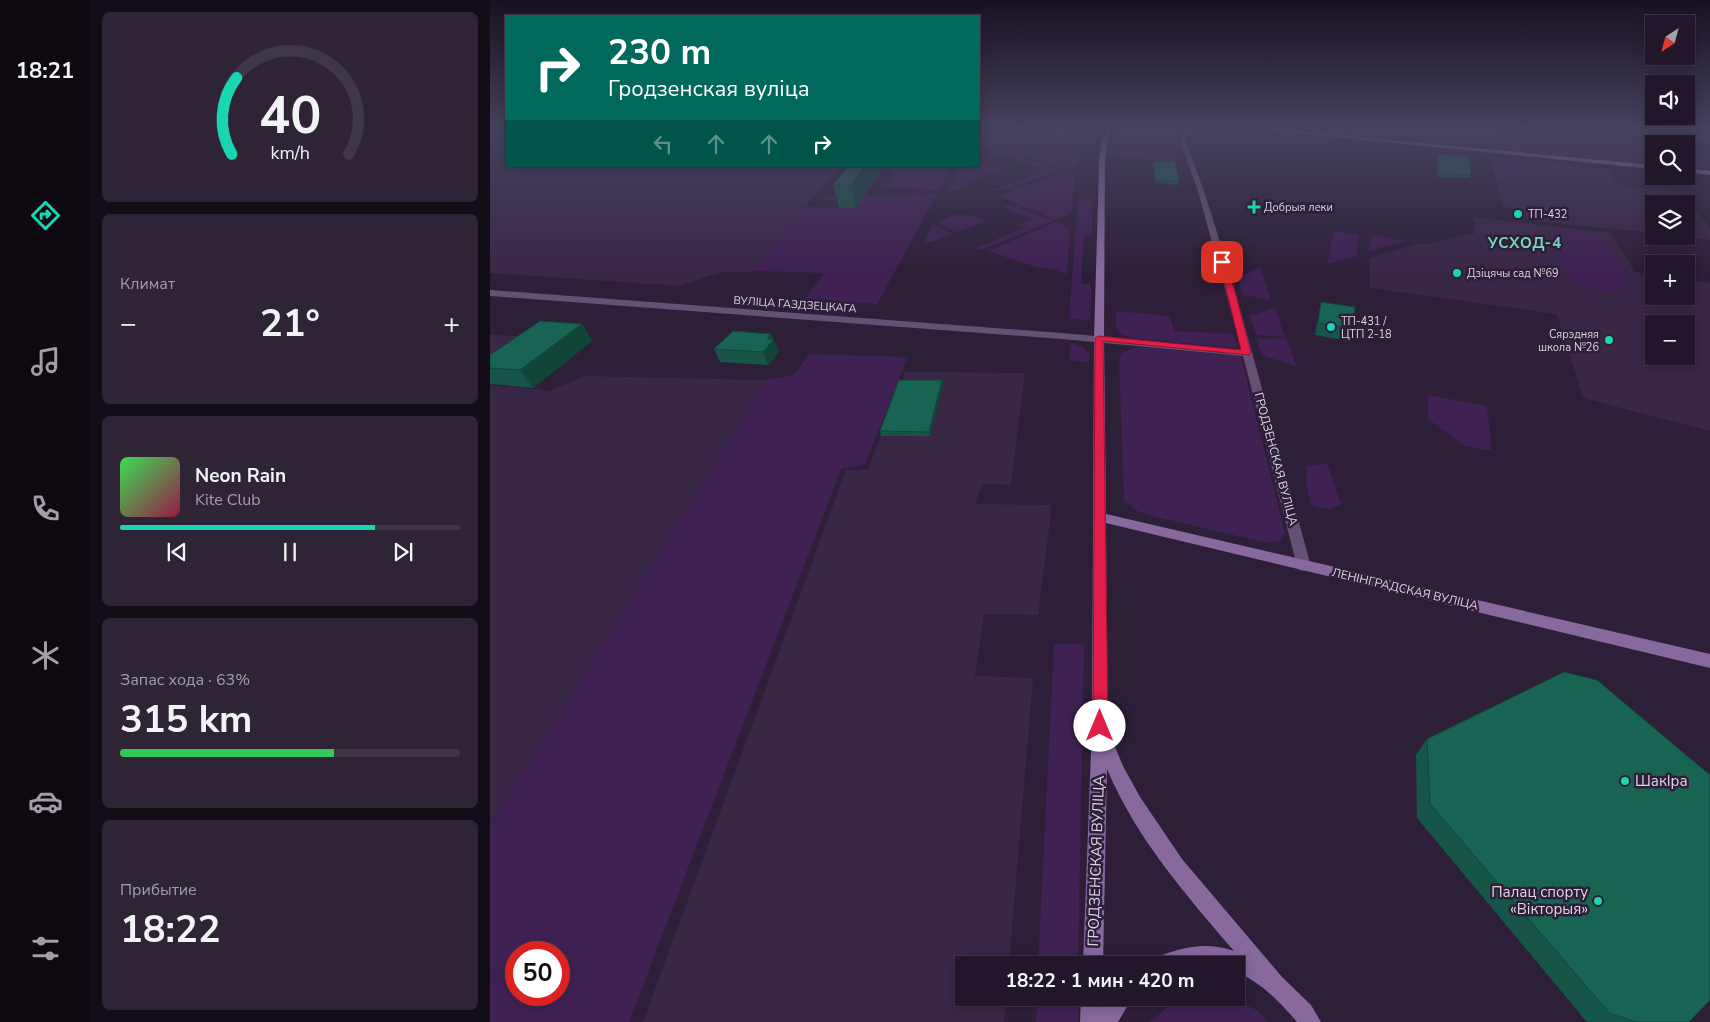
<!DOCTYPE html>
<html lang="ru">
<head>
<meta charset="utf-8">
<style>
	:root { --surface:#22172a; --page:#2e2436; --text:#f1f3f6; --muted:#a29fa8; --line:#3f3647; --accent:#19d5b2 }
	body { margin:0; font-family:"Nunito Sans",sans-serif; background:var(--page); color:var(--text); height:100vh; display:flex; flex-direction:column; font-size:19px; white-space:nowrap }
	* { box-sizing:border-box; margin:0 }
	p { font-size:16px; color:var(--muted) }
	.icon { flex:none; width:28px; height:28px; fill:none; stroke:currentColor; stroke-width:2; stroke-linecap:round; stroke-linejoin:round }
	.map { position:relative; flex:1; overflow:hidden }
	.sheet { display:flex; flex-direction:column; gap:12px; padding:12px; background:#130d17; width:400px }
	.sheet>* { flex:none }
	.banner { position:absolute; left:15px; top:15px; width:475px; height:152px; border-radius:0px; box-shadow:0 2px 12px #0003,0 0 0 1px var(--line); background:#00695c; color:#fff; overflow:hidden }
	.needle { width:32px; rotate:216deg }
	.controls { position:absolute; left:1155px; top:15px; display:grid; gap:10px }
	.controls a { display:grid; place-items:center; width:50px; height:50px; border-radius:0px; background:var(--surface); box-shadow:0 2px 12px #0003,0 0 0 1px var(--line); font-size:25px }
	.speed { position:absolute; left:15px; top:941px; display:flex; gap:10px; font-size:25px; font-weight:700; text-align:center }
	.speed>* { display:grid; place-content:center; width:65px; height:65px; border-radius:50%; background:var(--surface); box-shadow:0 2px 12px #0003,0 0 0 1px var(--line); line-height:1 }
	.speed .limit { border:8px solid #d22; background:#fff; color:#111 }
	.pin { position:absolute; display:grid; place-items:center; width:42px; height:42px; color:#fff; margin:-21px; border-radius:10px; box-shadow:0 2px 8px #0006 }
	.me { position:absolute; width:55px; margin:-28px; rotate:0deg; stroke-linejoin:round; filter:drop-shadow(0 0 4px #0008) }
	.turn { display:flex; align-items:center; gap:18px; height:105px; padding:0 20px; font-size:22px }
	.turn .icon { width:65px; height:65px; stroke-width:2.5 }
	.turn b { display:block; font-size:35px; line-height:42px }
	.lanes { display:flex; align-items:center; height:48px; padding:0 20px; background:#0003; justify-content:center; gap:25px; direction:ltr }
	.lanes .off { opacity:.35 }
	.big { font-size:38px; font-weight:700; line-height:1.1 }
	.sheet .card { flex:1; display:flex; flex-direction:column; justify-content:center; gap:8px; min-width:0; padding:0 18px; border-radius:8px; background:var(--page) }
	.sheet .dial { align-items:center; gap:0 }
	.dial svg { height:130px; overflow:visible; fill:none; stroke:var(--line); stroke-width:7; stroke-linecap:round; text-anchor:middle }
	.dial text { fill:var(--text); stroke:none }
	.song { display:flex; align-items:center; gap:15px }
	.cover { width:60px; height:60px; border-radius:8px; background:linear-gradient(135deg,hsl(130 70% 55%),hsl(340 70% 35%)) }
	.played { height:5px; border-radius:2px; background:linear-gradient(90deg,var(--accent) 75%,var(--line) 75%) }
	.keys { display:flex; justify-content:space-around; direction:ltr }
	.heat { display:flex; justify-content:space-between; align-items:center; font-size:28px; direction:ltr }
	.charge { height:8px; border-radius:4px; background:linear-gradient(90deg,#34c759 63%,var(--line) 0) }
	.trip { position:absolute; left:465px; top:956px; width:290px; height:50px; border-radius:0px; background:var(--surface); box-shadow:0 2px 12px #0003,0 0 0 1px var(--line); font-weight:700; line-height:50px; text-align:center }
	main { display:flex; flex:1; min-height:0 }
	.dock { display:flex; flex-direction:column; width:90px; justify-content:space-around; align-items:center; background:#0e0911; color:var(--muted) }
	.dock .icon { width:35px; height:35px }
	.dock .current { color:var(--accent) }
	.dock b { font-size:22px; color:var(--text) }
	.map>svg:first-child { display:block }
</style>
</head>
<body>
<main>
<nav class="dock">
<b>18:21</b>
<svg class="icon current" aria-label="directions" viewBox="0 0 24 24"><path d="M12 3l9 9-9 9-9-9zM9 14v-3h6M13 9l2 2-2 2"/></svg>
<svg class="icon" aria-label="music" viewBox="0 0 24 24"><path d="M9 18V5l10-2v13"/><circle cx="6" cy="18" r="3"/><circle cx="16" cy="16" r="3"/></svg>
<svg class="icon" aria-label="phone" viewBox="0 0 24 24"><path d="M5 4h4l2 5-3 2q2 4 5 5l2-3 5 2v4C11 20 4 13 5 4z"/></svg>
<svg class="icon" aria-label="climate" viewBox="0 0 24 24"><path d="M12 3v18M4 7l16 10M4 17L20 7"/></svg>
<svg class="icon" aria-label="car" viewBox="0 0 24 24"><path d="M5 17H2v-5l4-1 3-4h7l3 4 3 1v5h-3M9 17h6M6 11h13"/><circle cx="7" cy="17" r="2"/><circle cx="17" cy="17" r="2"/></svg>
<svg class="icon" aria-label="filters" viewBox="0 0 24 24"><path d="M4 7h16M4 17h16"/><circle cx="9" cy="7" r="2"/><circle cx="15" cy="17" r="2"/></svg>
</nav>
<section class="sheet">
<div class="card dial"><svg viewBox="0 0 100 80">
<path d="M14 69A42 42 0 1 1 86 69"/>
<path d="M14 69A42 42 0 0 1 17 22" stroke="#19d5b2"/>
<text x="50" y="56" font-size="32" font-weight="700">40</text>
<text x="50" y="72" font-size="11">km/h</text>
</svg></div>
<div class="card"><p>Климат</p>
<div class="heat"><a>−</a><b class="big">21°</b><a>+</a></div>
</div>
<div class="card">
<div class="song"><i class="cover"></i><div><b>Neon Rain</b><p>Kite Club</p></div></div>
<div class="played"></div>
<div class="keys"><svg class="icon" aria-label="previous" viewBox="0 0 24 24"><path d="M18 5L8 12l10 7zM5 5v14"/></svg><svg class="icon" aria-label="pause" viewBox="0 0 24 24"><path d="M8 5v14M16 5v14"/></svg><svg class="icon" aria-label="next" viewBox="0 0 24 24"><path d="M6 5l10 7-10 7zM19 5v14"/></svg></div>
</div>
<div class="card"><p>Запас хода · 63%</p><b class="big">315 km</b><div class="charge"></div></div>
<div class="card"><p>Прибытие</p><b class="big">18:22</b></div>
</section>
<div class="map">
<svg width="1220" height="1022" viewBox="0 0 1220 1022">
	<rect width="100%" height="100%" fill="#2d1f38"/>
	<g fill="#392746" fill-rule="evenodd">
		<polygon points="0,128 16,128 16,166 350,166 261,272 235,272 215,277 190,286 0,273"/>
		<polygon points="1153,128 1220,128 1220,142 1160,137"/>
		<polygon points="1001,157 1117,169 1128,185 1193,192 1220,228 1220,240 1189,236 1196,236 1196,204 1164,204 1164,233 1037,220 1035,213 1027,208 1013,207"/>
		<path d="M983 217 1121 233 1145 272 1164 275V296H1196V279L1220 283V431L1093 398 1067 314 880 288 879 258 931 243 937 244 985 233ZM1164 324H1196V356H1164Z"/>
		<polygon points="0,334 59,339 0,382"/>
		<polygon points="415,372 535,373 521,485 492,484 485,504 562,505 548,615 494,614 485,676 543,678 519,965 474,965 474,998 516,998 514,1022 153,1022 356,470 378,470"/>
		<polygon points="95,376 277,380 0,825 0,385 60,391"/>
	</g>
	<g fill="#3f2253" fill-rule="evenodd">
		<polygon points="633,128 691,128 688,144 693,160 619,158 623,142"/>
		<polygon points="791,128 971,128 1164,145 1164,164 867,136 847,131"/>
		<polygon points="503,138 515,142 520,141 543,149 556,145 547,142 556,139 589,151 586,166 574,170 536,156 512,155 493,149 489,150 489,142"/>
		<polygon points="1196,148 1220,150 1220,169 1196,167"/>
		<polygon points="520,157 533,157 569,170 522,188 503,191 500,190 544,175 539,172 551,168"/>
		<polygon points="1009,160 1034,163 1036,167 1027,178 1009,179"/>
		<polygon points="489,162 510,170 474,183 469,190 459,190 470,166 489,166"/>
		<polygon points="402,166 461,166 451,189 447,190 397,187 395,186 405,172 399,171"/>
		<polygon points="574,172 584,176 582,213 566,220 510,197 525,189"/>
		<polygon points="421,193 447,194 387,304 314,299 334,273 262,271 315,207 366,208 371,200 333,200 337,195 416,195"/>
		<polygon points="588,199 602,201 602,234 594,235 591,284 601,285 600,320 579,319"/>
		<polygon points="509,205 524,205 563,221 490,250 485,248 535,228 528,225 542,219"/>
		<polygon points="462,215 482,215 496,221 467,232 446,223"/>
		<polygon points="566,222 580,229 577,274 562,269 546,267 498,251"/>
		<polygon points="443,224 463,234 441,242 434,242"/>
		<polygon points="844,231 869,235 867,256 837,264"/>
		<path d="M1082 231C1123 236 1123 253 1141 285 1129 297 1090 290 1078 277 1072 270 1066 247 1062 237L1067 232Z"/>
		<polygon points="882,235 916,241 878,251"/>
		<polygon points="770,267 781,300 753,295 747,278"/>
		<polygon points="785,308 795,337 766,335 760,316"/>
		<polygon points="626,311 680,316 684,331 743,334 748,348 642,338 632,334 626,328"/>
		<polygon points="796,338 807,367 772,355 766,339"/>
		<polygon points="580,343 591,346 600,355 599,362 579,361"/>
		<polygon points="646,347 751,356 795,534 790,541 778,543 662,516 647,511 634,501 629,358 634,352"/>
		<path d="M320 354 418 357 375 464 351 469 139 1022H0V825L277 380 303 375ZM26 952H69V995H26Z"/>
		<polygon points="938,395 997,406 1002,451 975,446 938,419"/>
		<polygon points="837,463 851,505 837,509 821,505 816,485 817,466"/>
		<polygon points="564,643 594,645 588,965 548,965"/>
		<polygon points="547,998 588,998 588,1022 546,1022"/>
		<polygon points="697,998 742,998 768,1011 778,1022 660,1022 685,1001"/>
	</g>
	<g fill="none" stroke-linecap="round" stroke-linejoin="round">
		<polygon fill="#645273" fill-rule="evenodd" points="696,128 702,128 696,142 713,188 742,280 821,566 819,570 814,571 809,570 807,566 753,356 572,339 0,296 0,290 572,333 752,350 707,188 690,142"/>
		<g fill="#87699e" fill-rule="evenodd">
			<path d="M618 128H624L618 139 615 161 614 339 616 514 1220 654V668L616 523 618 730 633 766 650 797 692 859 792 977 821 1005 831 1022H807C790 1002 771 982 746 972V965H662L665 958C690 947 717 941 744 951 696 895 646 838 617 769L613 965H593L602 726 604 339 608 201 609 161 612 139Z"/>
			<polygon points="756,128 774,128 1164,165 1164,169"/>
			<polygon points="1196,168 1220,171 1220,175 1196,172"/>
			<polygon points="591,998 613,998 612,1008 619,998 642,998 628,1022 590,1022"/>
		</g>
		<defs>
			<polyline id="rail" points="0,129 16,129"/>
		</defs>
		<use href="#rail" stroke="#b5abbe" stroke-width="2.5"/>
		<use href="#rail" stroke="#2d1f38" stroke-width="2" stroke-dasharray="5.5" stroke-linecap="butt"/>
	</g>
	<g fill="#165547">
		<polygon points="551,128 592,128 572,134"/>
		<polygon points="948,154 981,175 980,178 947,177 947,157"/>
		<polygon points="663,161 689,181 688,185 665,183"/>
		<polygon points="359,166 393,166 393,168 366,208 349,208 343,185"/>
		<polygon points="831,302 863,328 859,341 825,335"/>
		<polygon points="92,324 102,341 43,388 0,384 0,355"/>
		<polygon points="281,334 289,352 278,365 230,362 224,349"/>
		<polygon points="452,380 453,384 440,436 391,436 390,431"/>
		<polygon points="937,739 1199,1022 1099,1022 1096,1021 927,818 926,755"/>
	</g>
	<g fill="#12453a">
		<polygon points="572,128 592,128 572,134"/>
		<polygon points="374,166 393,166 393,168 366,208 361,185"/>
		<polygon points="92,324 102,341 43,388 30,370"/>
		<polygon points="281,334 289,352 278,365 273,352 277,339"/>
		<polygon points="452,380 453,384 440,436 439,432"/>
	</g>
	<g fill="#196353" stroke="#12453a">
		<polygon points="948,154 979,157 981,175 948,173"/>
		<polygon points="663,161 685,161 689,181 665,180"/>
		<polygon points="359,166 374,166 361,185 343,185"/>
		<polygon points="831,302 865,307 863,328 828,323"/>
		<polygon points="50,321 92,324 30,370 0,368 0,355"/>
		<polygon points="243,331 281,334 277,339 284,339 273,352 224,349"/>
		<polygon points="409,380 452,380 439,432 390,431"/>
		<polygon points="1074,672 1107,680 1220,775 1220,1000 1199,1022 1146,1022 1119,1013 940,804 937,739"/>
	</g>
	<linearGradient id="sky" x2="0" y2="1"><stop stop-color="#19111f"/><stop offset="0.47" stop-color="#46425e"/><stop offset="1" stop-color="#46425e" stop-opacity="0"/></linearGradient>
	<rect width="1220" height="271" fill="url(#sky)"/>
	<polygon fill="#e11d48" stroke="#92132f" points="729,260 736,262 747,299 761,353 759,355 613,341 618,726 615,731 610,733 605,731 603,726 605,338 609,336 751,350"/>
	<g fill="#19d5b2" stroke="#2d1f38" stroke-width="2">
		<path d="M761.5 199.5h5v5h5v5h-5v5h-5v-5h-5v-5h5z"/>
		<circle cx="1028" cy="214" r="5"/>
		<circle cx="967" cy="273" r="5"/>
		<circle cx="841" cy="327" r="5"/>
		<circle cx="1119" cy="340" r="5"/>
		<circle cx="1135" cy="781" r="5"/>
		<circle cx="1108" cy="901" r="5"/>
	</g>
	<g text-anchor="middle" stroke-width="5" stroke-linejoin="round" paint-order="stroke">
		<g font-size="11" fill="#ded5e6" stroke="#2d1f38" text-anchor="start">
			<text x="774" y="211">Добрыя леки</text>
			<text x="1038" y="218">ТП-432</text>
			<text x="977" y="277">Дзіцячы сад №69</text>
			<text x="851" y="325">ТП-431 /<tspan x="851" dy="13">ЦТП 2-18</tspan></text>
			<text x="1109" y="338" text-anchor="end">Сярэдняя<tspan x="1109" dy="13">школа №26</tspan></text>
		</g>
		<g font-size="11" fill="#ded5e6" stroke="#2d1f38">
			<text transform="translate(305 304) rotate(4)" y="4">ВУЛІЦА ГАЗДЗЕЦКАГА</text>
		</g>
		<g font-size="12" fill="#ded5e6" stroke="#2d1f38">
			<text transform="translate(786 459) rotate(75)" y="4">ГРОДЗЕНСКАЯ ВУЛІЦА</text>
			<text transform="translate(915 589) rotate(13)" y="4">ЛЕНІНГРАДСКАЯ ВУЛІЦА</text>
		</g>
		<g font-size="15" font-weight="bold" letter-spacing="1" fill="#78d9c0" stroke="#2d1f38">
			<text x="1035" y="248">УСХОД-4</text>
		</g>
		<g font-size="15" fill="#ded5e6" stroke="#2d1f38" text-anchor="start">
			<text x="1145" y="786">ШакІра</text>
			<text x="1098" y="897" text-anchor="end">Палац спорту<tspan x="1098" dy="17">«Вікторыя»</tspan></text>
		</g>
		<g font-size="15" fill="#ded5e6" stroke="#2d1f38">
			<text transform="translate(606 861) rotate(-88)" y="5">ГРОДЗЕНСКАЯ ВУЛІЦА</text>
		</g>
	</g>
</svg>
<div class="controls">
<a><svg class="needle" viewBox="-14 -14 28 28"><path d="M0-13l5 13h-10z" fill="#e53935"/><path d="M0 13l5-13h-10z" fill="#a29fa8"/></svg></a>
<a><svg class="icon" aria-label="sound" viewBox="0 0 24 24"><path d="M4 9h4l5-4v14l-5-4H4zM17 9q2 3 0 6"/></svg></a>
<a><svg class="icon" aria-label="search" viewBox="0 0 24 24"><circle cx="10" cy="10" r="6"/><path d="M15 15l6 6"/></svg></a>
<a><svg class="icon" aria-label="layers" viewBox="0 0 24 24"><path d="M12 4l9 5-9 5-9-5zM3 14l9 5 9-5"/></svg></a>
<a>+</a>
<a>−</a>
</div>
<div class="speed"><div class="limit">50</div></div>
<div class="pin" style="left:732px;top:262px;background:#d93025"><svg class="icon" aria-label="arrive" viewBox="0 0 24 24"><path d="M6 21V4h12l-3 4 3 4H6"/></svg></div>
<svg class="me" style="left:610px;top:726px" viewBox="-20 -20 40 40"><circle r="19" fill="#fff"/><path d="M0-13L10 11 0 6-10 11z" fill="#e11d48"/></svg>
<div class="trip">18:22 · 1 мин · 420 m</div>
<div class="banner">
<div class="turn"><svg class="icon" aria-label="right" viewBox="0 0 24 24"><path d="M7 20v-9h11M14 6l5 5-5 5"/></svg><div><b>230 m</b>Гродзенская вуліца</div></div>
<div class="lanes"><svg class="icon off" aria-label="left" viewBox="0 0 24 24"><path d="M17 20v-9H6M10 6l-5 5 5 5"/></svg><svg class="icon off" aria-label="ahead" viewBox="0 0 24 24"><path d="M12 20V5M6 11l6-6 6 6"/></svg><svg class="icon off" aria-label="ahead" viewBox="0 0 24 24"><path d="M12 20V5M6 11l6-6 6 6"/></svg><svg class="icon" aria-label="right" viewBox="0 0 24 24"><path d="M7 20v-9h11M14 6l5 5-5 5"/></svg></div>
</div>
</div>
</main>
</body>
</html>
